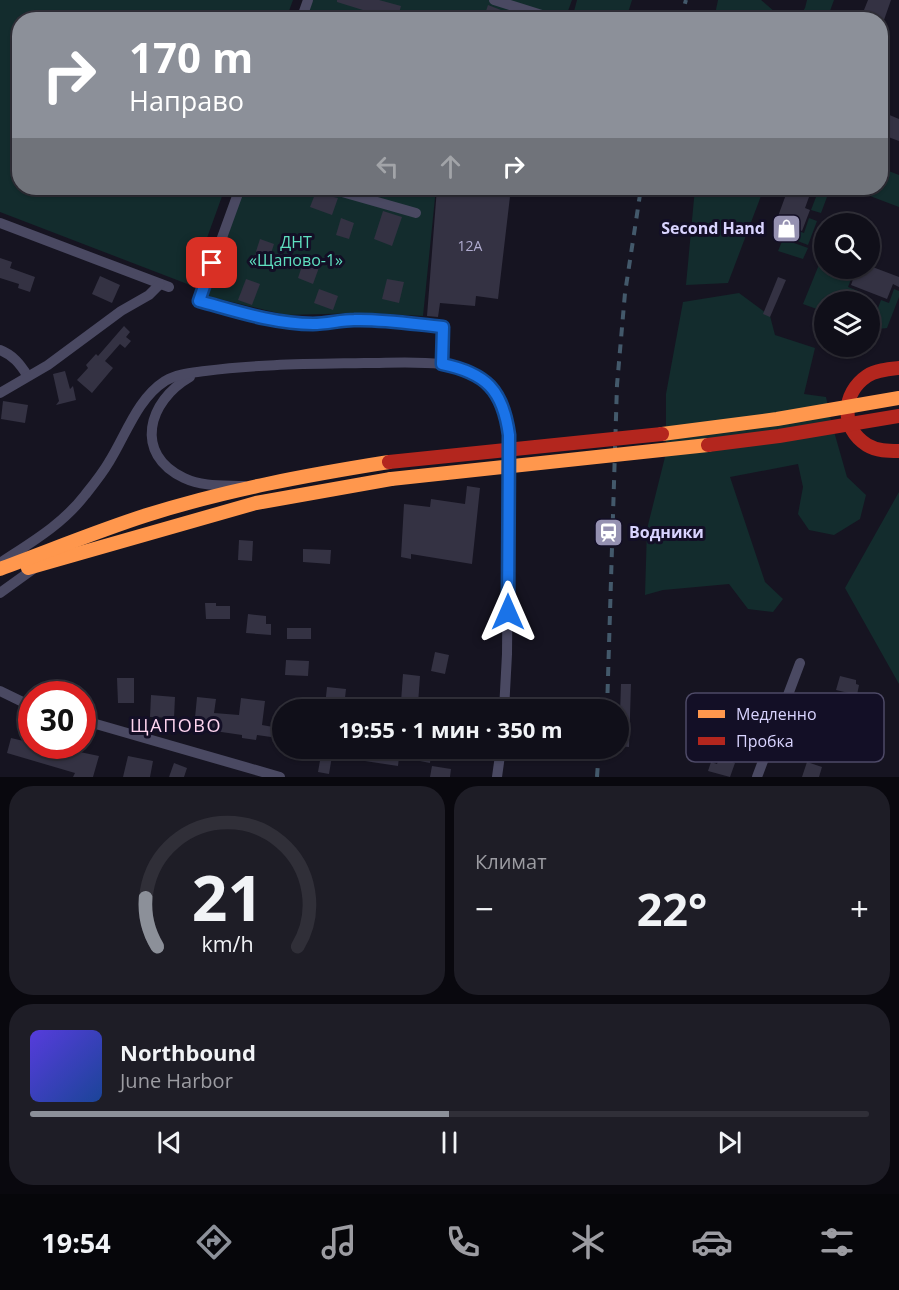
<!DOCTYPE html>
<html lang="ru">
<head>
<meta charset="utf-8">
<style>
	:root { --surface:#100f19; --page:#1e1d26; --text:#f1f3f6; --muted:#9c9ca2; --line:#302f38; --accent:#8c9099 }
	body { margin:0; font-family:"Open Sans",sans-serif; background:var(--page); color:var(--text); height:100vh; display:flex; flex-direction:column; font-size:22px; white-space:nowrap }
	* { box-sizing:border-box; margin:0 }
	p { font-size:20px; color:var(--muted) }
	.icon { flex:none; width:33px; height:33px; fill:none; stroke:currentColor; stroke-width:2; stroke-linecap:round; stroke-linejoin:round }
	.map { position:relative; height:777px; overflow:hidden }
	.drawer { display:flex; flex-direction:column; gap:9px; padding:9px; background:#09080e; flex:1 }
	.drawer>* { flex:none }
	.banner { position:absolute; left:12px; top:12px; width:876px; height:183px; border-radius:24px; box-shadow:0 2px 4px #0004,0 0 0 2px var(--line); background:#8c9099; color:#fff; overflow:hidden }
	.buttons { position:absolute; left:814px; top:213px; display:grid; gap:12px }
	.buttons a { display:grid; place-items:center; width:66px; height:66px; border-radius:50%; background:var(--surface); box-shadow:0 2px 4px #0004,0 0 0 2px var(--line); font-size:30px }
	.speed { position:absolute; left:18px; top:681px; display:flex; gap:12px; font-size:30px; font-weight:700; text-align:center }
	.speed>* { display:grid; place-content:center; width:78px; height:78px; border-radius:50%; background:var(--surface); box-shadow:0 2px 4px #0004,0 0 0 2px var(--line); line-height:1 }
	.speed .limit { border:9px solid #d22; background:#fff; color:#111 }
	.pin { position:absolute; display:grid; place-items:center; width:51px; height:51px; color:#fff; margin:-26px; border-radius:12px; box-shadow:0 3px 9px #0006 }
	.me { position:absolute; width:66px; margin:-33px; rotate:0deg; stroke-linejoin:round; filter:drop-shadow(0 0 4px #0008) }
	.turn { display:flex; align-items:center; gap:21px; height:126px; padding:0 18px; font-size:27px }
	.turn .icon { width:78px; height:78px; stroke-width:2.5 }
	.turn b { display:block; font-size:42px; line-height:51px }
	.lanes { display:flex; align-items:center; height:57px; padding:0 18px; background:#0003; justify-content:center; gap:30px; direction:ltr }
	.lanes .off { opacity:.35 }
	.big { font-size:45px; font-weight:700; line-height:1.1 }
	.drawer .card { flex:1; display:flex; flex-direction:column; justify-content:center; gap:9px; min-width:0; padding:0 21px; border-radius:24px; background:var(--page) }
	.drawer .dial { align-items:center; gap:0 }
	.dial svg { height:156px; overflow:visible; fill:none; stroke:var(--line); stroke-width:7; stroke-linecap:round; text-anchor:middle }
	.dial text { fill:var(--text); stroke:none }
	.song { display:flex; align-items:center; gap:18px }
	.cover { width:72px; height:72px; border-radius:9px; background:linear-gradient(135deg,hsl(250 70% 55%),hsl(220 70% 35%)) }
	.played { height:6px; border-radius:3px; background:linear-gradient(90deg,var(--accent) 50%,var(--line) 50%) }
	.keys { display:flex; justify-content:space-around; direction:ltr }
	.heat { display:flex; justify-content:space-between; align-items:center; font-size:33px; direction:ltr }
	.drawer .tiles { flex:1; display:grid; gap:9px; grid-template-columns:1fr 1fr }
	.card:last-child { grid-column:span 2 }
	.trip { position:absolute; left:272px; top:699px; width:357px; height:60px; border-radius:30px; background:var(--surface); box-shadow:0 2px 4px #0004,0 0 0 2px var(--line); font-weight:700; line-height:60px; text-align:center }
	.dock { display:flex; height:96px; justify-content:space-around; align-items:center; background:#06060a; color:var(--muted) }
	.dock .icon { width:42px; height:42px }
	.dock .active { color:var(--accent) }
	.dock b { font-size:27px; color:var(--text) }
	.map>svg:first-child { display:block }
</style>
</head>
<body>
<div class="map">
<svg width="899" height="777" viewBox="0 0 899 777">
	<rect width="100%" height="100%" fill="#161421"/>
	<g fill="#132c2d">
		<polygon points="0,0 293,0 286,19 20,20 20,188 225,188 190,285 0,212"/>
		<polygon points="304,0 572,0 565,19 296,20"/>
		<polygon points="577,0 632,0 626,19 572,19"/>
		<polygon points="718,0 761,0 783,19 714,19"/>
		<polygon points="807,0 834,0 827,19 798,19 805,8"/>
		<polygon points="881,168 899,175 899,207 849,188 880,188"/>
		<polygon points="235,188 436,188 423,316 365,313 286,315 198,294"/>
		<polygon points="695,188 764,188 728,283 686,285"/>
		<polygon points="789,188 841,188 839,193 830,189 821,213 811,210 816,197"/>
		<polygon points="809,218 817,221 808,245 795,240 798,231 804,233"/>
		<polygon points="783,239 808,248 803,259 778,251"/>
		<polygon points="825,250 825,268 849,269 848,272 853,274 848,287 858,291 853,301 825,302 825,312 803,304"/>
		<polygon points="894,289 899,291 899,297 887,328 870,330 881,300 889,303"/>
		<polygon points="739,293 770,316 775,335 815,348 804,394 826,397 831,421 847,477 866,495 860,519 834,535 809,530 798,514 803,487 798,464 730,477 765,582 783,599 773,612 748,609 729,584 663,590 645,595 647,529 666,453 666,394 683,302"/>
		<polygon points="899,492 899,684 845,588"/>
	</g>
	<g fill="#343243">
		<polygon points="337,0 379,0 401,6 397,20 384,20 378,18 379,15 337,2"/>
		<polygon points="868,0 891,0 884,20 860,20"/>
		<polygon points="488,5 501,10 499,20 483,20"/>
		<polygon points="418,10 443,17 443,20 415,20"/>
		<polygon points="880,111 899,119 899,141 880,134"/>
		<polygon points="437,188 511,188 498,299 476,296 475,306 440,303 438,317 427,316"/>
		<polygon points="317,189 325,195 338,198 332,215 310,207"/>
		<polygon points="788,189 809,197 805,208 810,210 802,231 798,229 794,238 773,230"/>
		<polygon points="383,211 402,217 392,246 374,239"/>
		<polygon points="848,214 872,223 872,224 844,224"/>
		<polygon points="341,218 354,223 349,239 336,235"/>
		<polygon points="260,239 274,244 267,266 253,261"/>
		<polygon points="305,257 321,262 313,284 298,278"/>
		<polygon points="0,258 12,262 10,268 35,277 30,292 18,288 19,284 0,278"/>
		<polygon points="870,266 899,277 899,287 893,284 887,299 851,285 857,268 870,268"/>
		<polygon points="100,276 120,285 112,303 92,294"/>
		<polygon points="778,277 786,280 770,317 763,314"/>
		<polygon points="246,279 260,284 252,305 238,300"/>
		<polygon points="387,279 404,282 399,303 382,299"/>
		<polygon points="319,289 338,296 333,310 314,303"/>
		<polygon points="124,326 130,332 126,337 131,341 125,348 120,344 105,361 113,368 92,393 77,380 88,368 86,365 96,354 98,356"/>
		<polygon points="65,371 70,389 73,386 76,400 56,405 59,401 53,374"/>
		<polygon points="3,401 28,405 25,423 1,419"/>
		<polygon points="467,486 480,488 472,564 411,554 411,559 401,557 404,504 430,507 431,499 465,504"/>
		<polygon points="239,540 253,541 252,561 238,560"/>
		<polygon points="303,549 331,550 330,564 303,562"/>
		<polygon points="205,603 216,603 216,606 230,606 230,619 206,619"/>
		<polygon points="248,614 266,616 266,624 271,624 271,635 246,633"/>
		<rect x="287" y="628" width="24" height="11"/>
		<polygon points="435,652 449,655 445,674 431,671"/>
		<polygon points="286,660 309,661 308,676 285,675"/>
		<polygon points="403,674 420,676 418,704 401,702"/>
		<polygon points="840,676 856,680 856,684 859,685 857,695 836,690"/>
		<polygon points="117,678 134,678 134,703 118,703"/>
		<polygon points="621,684 631,684 629,747 619,746"/>
		<polygon points="327,687 346,689 345,698 368,701 367,710 349,710 325,706"/>
		<polygon points="151,695 175,697 174,718 150,717"/>
		<polygon points="197,697 216,699 214,713 239,715 241,698 265,701 262,725 273,727 271,737 257,735 256,740 242,738 242,735 194,728"/>
		<polygon points="11,738 32,743 32,746 51,746 99,756 93,777 73,777 75,773 7,753"/>
		<polygon points="319,748 400,748 398,766 332,756 329,774 318,772 321,755 318,754"/>
		<polygon points="418,748 432,748 430,763 415,760"/>
		<polygon points="128,756 153,761 150,777 123,777"/>
		<polygon points="720,757 735,763 730,777 708,771 711,762 717,764"/>
		<polygon points="807,762 822,767 819,777 802,777"/>
		<polygon points="174,763 187,768 184,777 169,777"/>
		<polygon points="432,766 451,769 450,777 430,777"/>
	</g>
	<g fill="none" stroke-linecap="round" stroke-linejoin="round">
		<g stroke="#4a4962" stroke-width="10">
			<polyline points="494,0 545,16"/>
			<polyline points="301,20 308,0"/>
			<path d="M240 188 199 301C236 311 272 322 310 324 326 324 341 320 356 320 385 320 414 324 443 327L442 364"/>
			<polyline points="328,188 416,213"/>
			<polyline points="0,223 169,287"/>
			<path d="M0 350C13 355 20 364 27 375"/>
			<path d="M190 377C148 401 133 454 184 478 203 487 225 485 244 486"/>
			<polyline points="0,393 48,365 121,311 149,295 160,284"/>
			<path d="M0 563C30 543 62 525 85 495 93 485 102 474 109 462 126 435 137 399 165 381 177 374 191 373 205 371 257 364 311 364 364 363 389 363 416 361 441 364 455 366 472 370 483 379 501 392 506 415 509 435L507 654 504 710"/>
			<polyline points="0,593 36,567"/>
			<polyline points="0,691 31,706"/>
			<polyline points="82,720 280,777"/>
			<polyline points="497,777 501,748"/>
			<polyline points="757,777 800,663"/>
		</g>
		<g stroke="#ff974d" stroke-width="14">
			<polyline points="28,568 256,503 391,479"/>
			<path d="M0 569C49 551 97 531 147 515 226 490 307 475 389 462"/>
		</g>
		<path stroke="#b3261e" stroke-width="14" d="M899 368C889 369 876 370 867 376 842 393 840 428 867 445 877 451 888 451 899 451"/>
		<g stroke="#43596b" stroke-width="4" stroke-dasharray="9 8" stroke-linecap="butt">
			<polyline points="680,20 686,0"/>
			<polyline points="607,710 617,385 625,293 641,188"/>
			<polyline points="597,777 599,748"/>
		</g>
		<g stroke="#ff974d" stroke-width="14">
			<polyline points="662,434 777,419 899,398"/>
			<polyline points="391,479 708,445"/>
		</g>
		<g stroke="#b3261e" stroke-width="14">
			<polyline points="708,445 779,436 899,416"/>
			<polyline points="389,462 662,434"/>
		</g>
	</g>
	<g fill="none" stroke-linecap="round" stroke-linejoin="round">
		<defs>
			<path id="route" d="M212 263 199 301C236 311 274 324 313 324 327 324 341 320 354 320 384 319 413 324 443 327L442 364C486 373 503 390 509 435L508 612"/>
		</defs>
		<use href="#route" stroke="#114b97" stroke-width="15"/>
		<use href="#route" stroke="#1a73e8" stroke-width="10"/>
	</g>
	<defs>
		<symbol id="shop-square" viewBox="-11 -11 22 22"><rect x="-9" y="-9" width="18" height="18" rx="4" fill="#9591b1" stroke="#130f26"/><path d="M-5-2.5h2.3a2.7 3.5 0 0 1 5.4 0H5L5.5 6h-11ZM-1.5-2.5h3a1.5 2.3 0 0 0-3 0Z" fill="#fff"/></symbol>
		<symbol id="station-square" viewBox="-11 -11 22 22"><rect x="-9" y="-9" width="18" height="18" rx="4" fill="#9591b1" stroke="#130f26"/><path d="M-3-6H3Q5-6 5-4V2Q5 4 3 4L4.5 6H3L1.5 4h-3L-3 6H-4.5L-3 4Q-5 4-5 2V-4Q-5-6-3-6ZM-3.5-4v3h7v-3ZM-3.5 1v1.5H-2V1ZM2 1v1.5H3.5V1Z" fill="#fff"/></symbol>
	</defs>
	<g fill-rule="evenodd">
		<use href="#shop-square" x="770" y="212" width="33" height="33"/>
		<use href="#station-square" x="592" y="516" width="33" height="33"/>
	</g>
	<g text-anchor="middle" stroke-width="6" stroke-linejoin="round" paint-order="stroke">
		<g font-size="14" fill="#b0acd0">
			<text x="470" y="251">12А</text>
		</g>
		<g font-size="16" font-weight="bold" fill="#d9d4ff" stroke="#130f26" text-anchor="end">
			<text x="765" y="234">Second Hand</text>
			<text x="629" y="538" text-anchor="start">Водники</text>
		</g>
		<g font-size="16" fill="#5fe0c0" stroke="#130f26">
			<text x="296" y="248">ДНТ<tspan x="296" dy="18">«Щапово-1»</tspan></text>
		</g>
		<g font-size="18" letter-spacing="1.5" fill="#ffd6f0" stroke="#130f26">
			<text x="176" y="732">ЩАПОВО</text>
		</g>
	</g>
	<rect x="686" y="693" width="198" height="69" rx="9" fill="#130f26" stroke="#4e4a67" stroke-width="1.5"/>
	<rect x="698" y="710" width="27" height="8" fill="#ff974d"/>
	<rect x="698" y="737" width="27" height="8" fill="#b3261e"/>
	<g font-size="16" fill="#d9d4ff">
		<text x="736" y="720">Медленно</text>
		<text x="736" y="747">Пробка</text>
	</g>
</svg>
<div class="buttons">
<a><svg class="icon" aria-label="search" viewBox="0 0 24 24"><circle cx="10" cy="10" r="6"/><path d="M15 15l6 6"/></svg></a>
<a><svg class="icon" aria-label="layers" viewBox="0 0 24 24"><path d="M12 4l9 5-9 5-9-5zM3 14l9 5 9-5"/></svg></a>
</div>
<div class="speed"><div class="limit">30</div></div>
<div class="pin" style="left:212px;top:263px;background:#d93025"><svg class="icon" aria-label="arrive" viewBox="0 0 24 24"><path d="M6 21V4h12l-3 4 3 4H6"/></svg></div>
<svg class="me" style="left:508px;top:612px" viewBox="-20 -20 40 40"><path d="M0-17L14 15 0 8-14 15z" fill="#1a73e8" stroke="#fff" stroke-width="4"/></svg>
<div class="trip">19:55 · 1 мин · 350 m</div>
<div class="banner">
<div class="turn"><svg class="icon" aria-label="right" viewBox="0 0 24 24"><path d="M7 20v-9h11M14 6l5 5-5 5"/></svg><div><b>170 m</b>Направо</div></div>
<div class="lanes"><svg class="icon off" aria-label="left" viewBox="0 0 24 24"><path d="M17 20v-9H6M10 6l-5 5 5 5"/></svg><svg class="icon off" aria-label="ahead" viewBox="0 0 24 24"><path d="M12 20V5M6 11l6-6 6 6"/></svg><svg class="icon" aria-label="right" viewBox="0 0 24 24"><path d="M7 20v-9h11M14 6l5 5-5 5"/></svg></div>
</div>
</div>
<section class="drawer">
<div class="tiles">
<div class="card dial"><svg viewBox="0 0 100 80">
<path d="M14 69A42 42 0 1 1 86 69"/>
<path d="M14 69A42 42 0 0 1 8 44" stroke="#8c9099"/>
<text x="50" y="56" font-size="32" font-weight="700">21</text>
<text x="50" y="72" font-size="11">km/h</text>
</svg></div>
<div class="card"><p>Климат</p>
<div class="heat"><a>−</a><b class="big">22°</b><a>+</a></div>
</div>
<div class="card">
<div class="song"><i class="cover"></i><div><b>Northbound</b><p>June Harbor</p></div></div>
<div class="played"></div>
<div class="keys"><svg class="icon" aria-label="previous" viewBox="0 0 24 24"><path d="M18 5L8 12l10 7zM5 5v14"/></svg><svg class="icon" aria-label="pause" viewBox="0 0 24 24"><path d="M8 5v14M16 5v14"/></svg><svg class="icon" aria-label="next" viewBox="0 0 24 24"><path d="M6 5l10 7-10 7zM19 5v14"/></svg></div>
</div>
</div>
</section>
<nav class="dock">
<b>19:54</b>
<svg class="icon active" aria-label="directions" viewBox="0 0 24 24"><path d="M12 3l9 9-9 9-9-9zM9 14v-3h6M13 9l2 2-2 2"/></svg>
<svg class="icon" aria-label="music" viewBox="0 0 24 24"><path d="M9 18V5l10-2v13"/><circle cx="6" cy="18" r="3"/><circle cx="16" cy="16" r="3"/></svg>
<svg class="icon" aria-label="phone" viewBox="0 0 24 24"><path d="M5 4h4l2 5-3 2q2 4 5 5l2-3 5 2v4C11 20 4 13 5 4z"/></svg>
<svg class="icon" aria-label="climate" viewBox="0 0 24 24"><path d="M12 3v18M4 7l16 10M4 17L20 7"/></svg>
<svg class="icon" aria-label="car" viewBox="0 0 24 24"><path d="M5 17H2v-5l4-1 3-4h7l3 4 3 1v5h-3M9 17h6M6 11h13"/><circle cx="7" cy="17" r="2"/><circle cx="17" cy="17" r="2"/></svg>
<svg class="icon" aria-label="filters" viewBox="0 0 24 24"><path d="M4 7h16M4 17h16"/><circle cx="9" cy="7" r="2"/><circle cx="15" cy="17" r="2"/></svg>
</nav>
</body>
</html>
